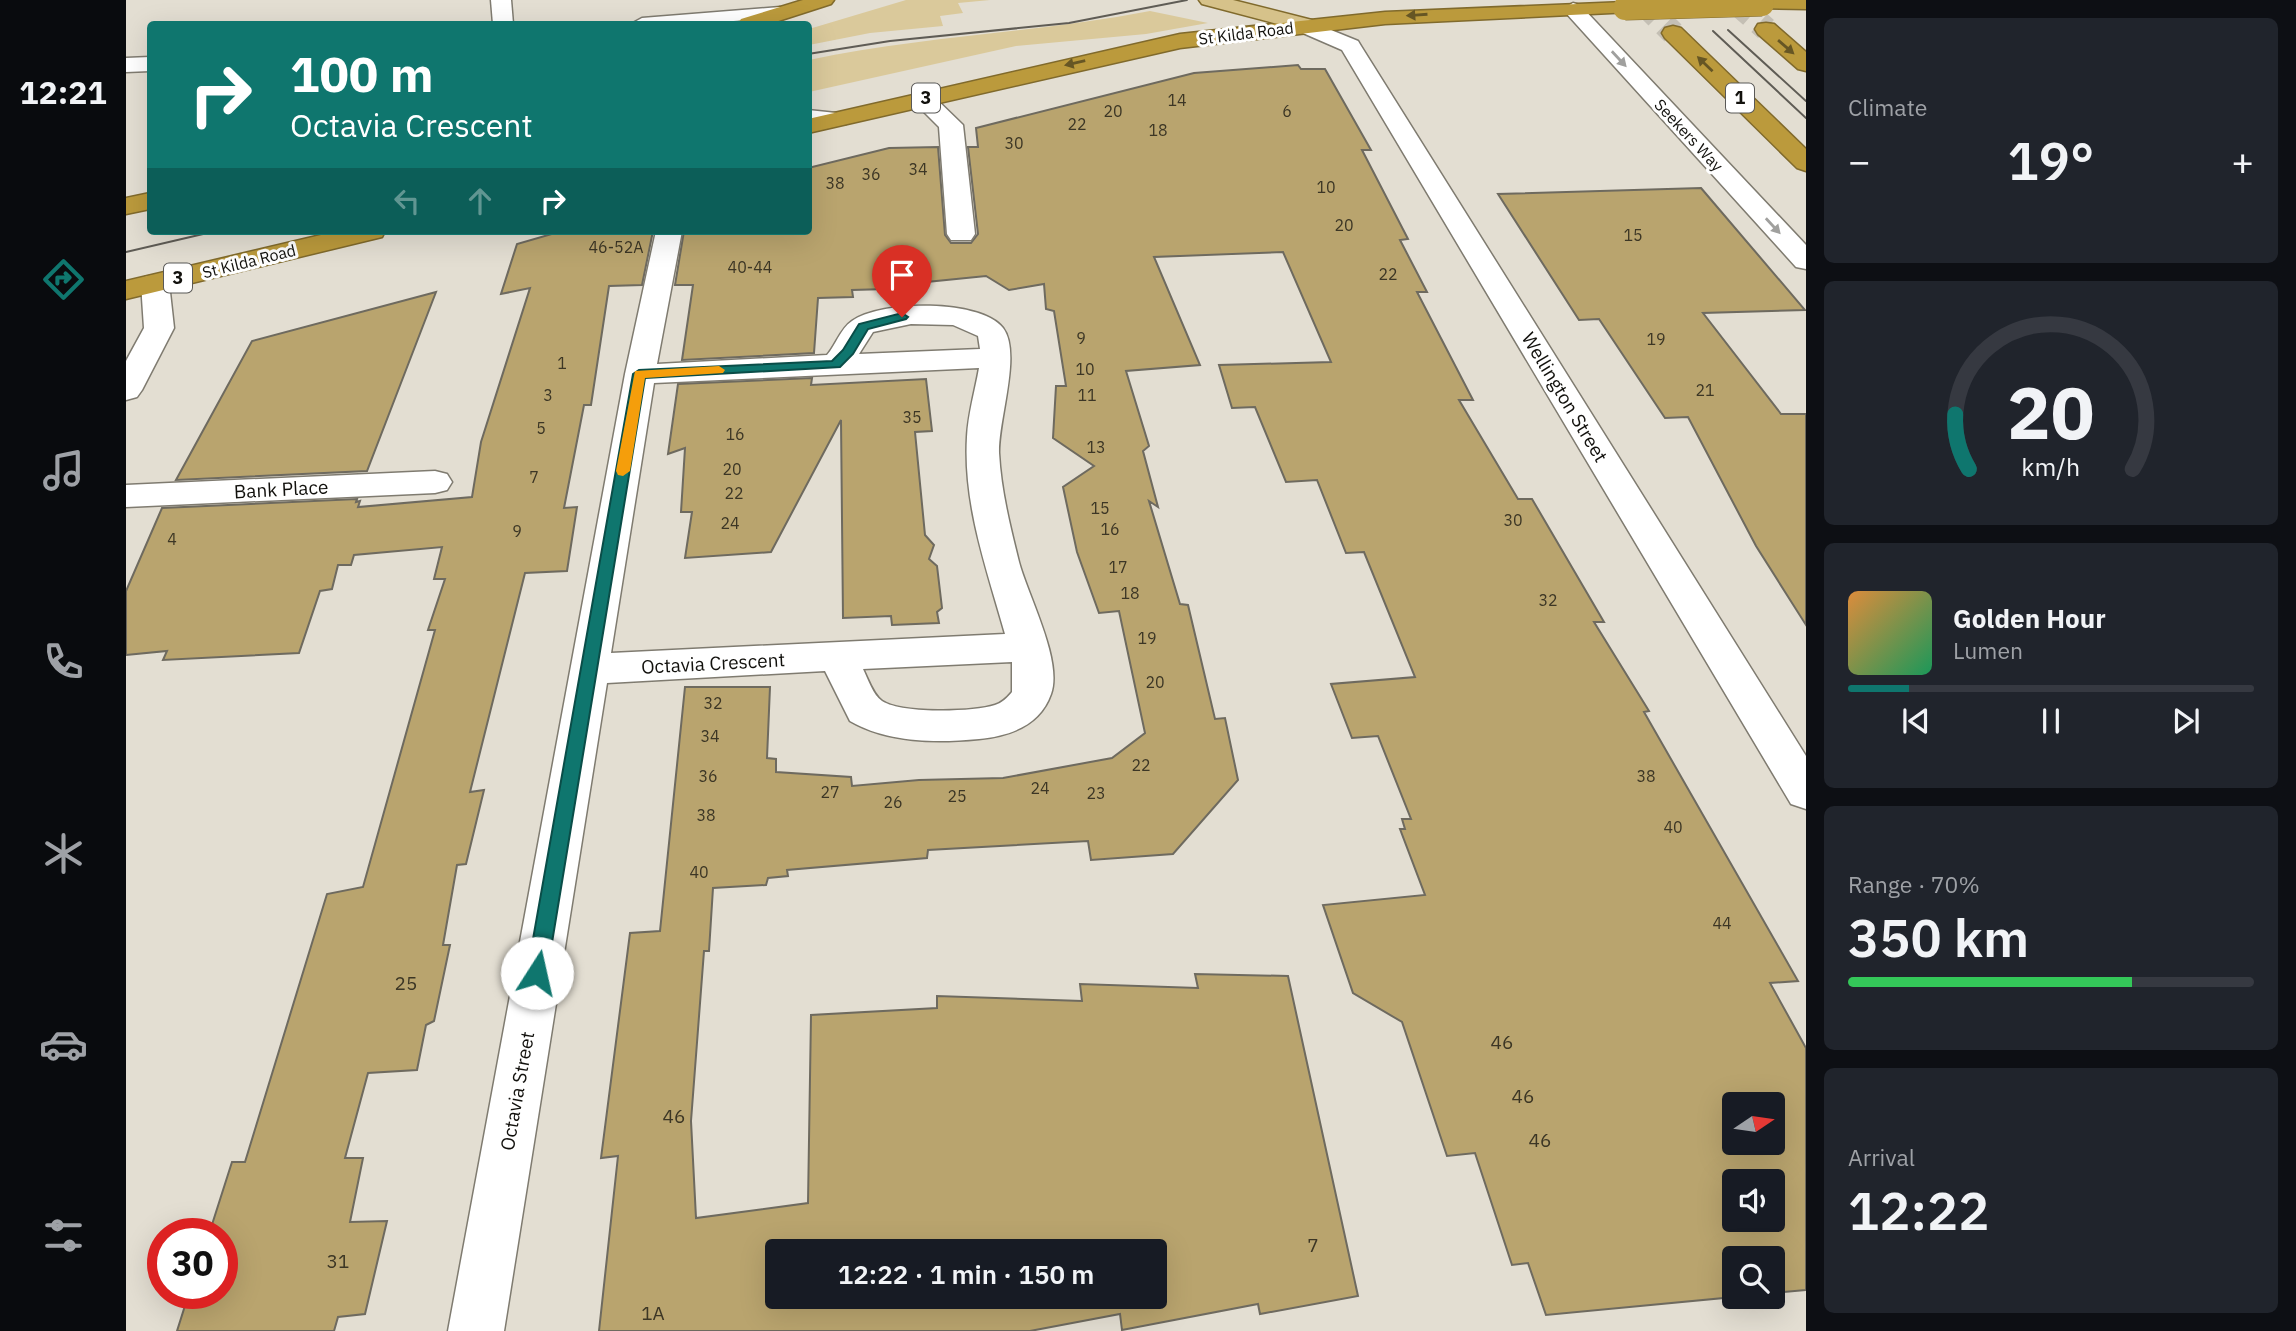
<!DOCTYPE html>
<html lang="en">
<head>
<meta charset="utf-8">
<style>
	:root { --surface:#171b24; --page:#20242c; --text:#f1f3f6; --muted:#9ea1a6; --line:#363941; --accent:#0f766e }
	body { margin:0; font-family:"IBM Plex Sans",sans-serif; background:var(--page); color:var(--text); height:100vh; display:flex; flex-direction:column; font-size:26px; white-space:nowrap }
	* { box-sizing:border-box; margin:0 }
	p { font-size:23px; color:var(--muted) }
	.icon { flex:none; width:38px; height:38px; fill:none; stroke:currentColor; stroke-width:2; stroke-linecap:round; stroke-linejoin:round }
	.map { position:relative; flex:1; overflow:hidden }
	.drawer { display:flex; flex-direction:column; gap:18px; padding:18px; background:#0d0f14; width:490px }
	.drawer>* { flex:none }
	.top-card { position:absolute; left:21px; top:21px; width:665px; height:214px; border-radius:7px; box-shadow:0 7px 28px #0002; background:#0f766e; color:#fff; overflow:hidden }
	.needle { width:46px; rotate:77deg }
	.controls { position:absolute; left:1596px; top:1092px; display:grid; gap:14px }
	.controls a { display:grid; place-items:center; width:63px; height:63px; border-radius:7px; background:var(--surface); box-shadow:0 7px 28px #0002; font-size:35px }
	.speed { position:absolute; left:21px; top:1218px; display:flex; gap:14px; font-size:35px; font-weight:700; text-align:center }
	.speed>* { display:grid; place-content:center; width:91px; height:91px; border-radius:50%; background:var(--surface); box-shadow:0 7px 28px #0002; line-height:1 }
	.speed .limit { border:10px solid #d22; background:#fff; color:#111 }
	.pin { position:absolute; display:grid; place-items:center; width:60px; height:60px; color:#fff; margin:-72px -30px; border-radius:50% 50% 50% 0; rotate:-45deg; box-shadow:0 0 7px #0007 }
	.pin .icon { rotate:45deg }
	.me { position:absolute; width:77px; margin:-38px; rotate:10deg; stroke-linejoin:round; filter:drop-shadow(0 0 5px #0008) }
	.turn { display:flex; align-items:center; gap:24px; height:147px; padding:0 28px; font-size:32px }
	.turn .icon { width:91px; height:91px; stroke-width:2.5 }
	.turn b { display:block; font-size:49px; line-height:60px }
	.lanes { display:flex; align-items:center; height:66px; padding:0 28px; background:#0003; justify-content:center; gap:35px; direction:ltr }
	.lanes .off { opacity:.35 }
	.big { font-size:52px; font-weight:600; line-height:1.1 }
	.drawer .tile { flex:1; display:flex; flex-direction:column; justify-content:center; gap:10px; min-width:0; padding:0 24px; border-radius:10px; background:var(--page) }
	.drawer .dial { align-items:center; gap:0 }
	.dial svg { height:182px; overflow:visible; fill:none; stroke:var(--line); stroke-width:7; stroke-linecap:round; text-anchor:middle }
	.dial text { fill:var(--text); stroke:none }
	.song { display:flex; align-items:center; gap:21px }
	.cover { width:84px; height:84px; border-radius:10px; background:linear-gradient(135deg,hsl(30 70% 55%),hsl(150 70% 35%)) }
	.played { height:7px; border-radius:4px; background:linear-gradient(90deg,var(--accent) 15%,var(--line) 15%) }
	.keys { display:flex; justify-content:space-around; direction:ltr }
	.heat { display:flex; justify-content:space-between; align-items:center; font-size:38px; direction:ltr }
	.charge { height:10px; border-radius:5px; background:linear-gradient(90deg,#34c759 70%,var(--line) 0) }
	.trip { position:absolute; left:639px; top:1239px; width:402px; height:70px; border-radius:7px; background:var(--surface); box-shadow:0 7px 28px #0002; font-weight:600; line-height:70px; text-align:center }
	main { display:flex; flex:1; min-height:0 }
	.menu { display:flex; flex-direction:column; width:126px; justify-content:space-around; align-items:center; background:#090b0e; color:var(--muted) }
	.menu .icon { width:49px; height:49px }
	.menu .selected { color:var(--accent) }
	.menu b { font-size:32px; color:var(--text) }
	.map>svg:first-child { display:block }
</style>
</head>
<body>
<main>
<nav class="menu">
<b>12:21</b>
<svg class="icon selected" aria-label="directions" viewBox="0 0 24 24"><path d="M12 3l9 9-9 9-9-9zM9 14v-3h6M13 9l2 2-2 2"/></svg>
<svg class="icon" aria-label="music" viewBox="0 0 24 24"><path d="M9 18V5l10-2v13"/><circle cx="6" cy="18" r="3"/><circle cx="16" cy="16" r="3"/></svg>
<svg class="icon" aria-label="phone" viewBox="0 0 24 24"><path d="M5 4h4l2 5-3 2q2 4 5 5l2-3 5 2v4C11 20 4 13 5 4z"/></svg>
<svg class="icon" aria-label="climate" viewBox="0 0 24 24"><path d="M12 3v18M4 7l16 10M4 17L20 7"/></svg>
<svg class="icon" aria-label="car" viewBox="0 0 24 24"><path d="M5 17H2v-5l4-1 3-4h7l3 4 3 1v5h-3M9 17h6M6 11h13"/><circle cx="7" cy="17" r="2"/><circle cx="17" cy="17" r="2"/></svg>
<svg class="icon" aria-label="filters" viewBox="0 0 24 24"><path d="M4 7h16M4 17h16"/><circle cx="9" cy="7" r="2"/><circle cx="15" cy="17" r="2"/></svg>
</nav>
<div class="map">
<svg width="1680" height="1331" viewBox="0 0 1680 1331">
	<rect width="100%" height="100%" fill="#e3ded2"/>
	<g fill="#dac99b">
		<polygon points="780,0 864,0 832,3 837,13 814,16 817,26 744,33 683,45 683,29"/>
		<path d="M1024 11 1082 23 1020 34 890 46 683 92V60C795 36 911 33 1024 11Z"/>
	</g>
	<g fill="#b9a46e" stroke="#6e6a5f" stroke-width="2" fill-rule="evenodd">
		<path d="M1172 65 1175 69H1199L1245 150H1236L1282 239 1274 240 1301 292H1291L1347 400H1333L1392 499H1406L1478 622H1468L1523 711 1518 712 1672 981 1644 983 1680 1048V1290L1647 1293V1258H1608V1297L1420 1315 1402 1263 1386 1265 1349 1153 1321 1156 1276 1022 1227 993 1197 905 1299 895 1274 829H1279L1276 819H1285L1252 736 1226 738 1205 684 1289 677 1238 552 1220 553 1191 480 1160 482 1129 407 1106 408 1093 365 1205 362 1157 252 1028 257 1074 365 1000 371 1023 446 1017 451 1032 507 1023 501 1054 604 1062 605 1089 719 1099 718 1112 780 1047 854 965 860 962 841 802 850 801 858 661 870 662 876 642 878 640 885 587 888 583 951H578L565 1121 570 1218 682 1203 685 1015 811 1008V996L956 1001 954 984 1072 988 1069 974 1162 976 1232 1296 1134 1314 1132 1304 996 1330 994 1314 904 1331H473L492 1156 475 1158 504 933 534 931 559 687H644L641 758 650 759V772L725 777 726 786 793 780 877 778 986 758 1019 733 993 611 973 613 951 552 937 487 968 466 927 438 930 386H940L928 311 920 309 918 284 883 290 860 276 761 286V289L726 290 727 297 692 298 688 353 556 360 567 285H549L558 231H682V168L763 148 812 147 819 235 825 243H845L852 234 842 147H852L850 128 1068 73ZM1608 1104H1647V1143H1608ZM1608 1181H1647V1220H1608ZM651 1251H1029V1297H651Z"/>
		<polygon points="1575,188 1679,310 1577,313 1655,414 1680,414 1680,625 1630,546 1562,417 1539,418 1473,319 1453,320 1372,194"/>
		<polygon points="436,231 527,231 516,285 483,286 465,405 458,405 438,508 451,507 441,571 399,573 344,792 358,790 340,864 331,865 317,945 324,945 308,1021 300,1025 291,1070 242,1073 219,1158 237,1158 224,1222 261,1221 239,1314 212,1317 208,1331 51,1331 63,1293 96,1293 96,1234 83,1234 106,1162 119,1162 201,894 237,887 309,630 302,630 319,579 308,579 316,547 228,555 225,565 212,565 206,589 194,591 173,653 37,660 41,651 0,655 0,591 36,508 231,499 230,502 234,501 232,507 346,497 355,442 404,288 375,294 391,244"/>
		<polygon points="310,292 241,471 50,480 126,341"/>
		<polygon points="686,378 685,385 800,379 806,431 789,432 799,535 808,545 803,559 811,566 816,608 811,612 813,623 766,625 765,616 717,618 715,420 645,552 559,558 566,512 555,512 559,448 542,454 552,384"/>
	</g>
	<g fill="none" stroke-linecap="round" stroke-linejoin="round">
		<g stroke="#c4bfb4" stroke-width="24" stroke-dasharray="24 11" stroke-linecap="butt">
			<polyline points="1514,0 1547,33"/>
			<polyline points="1607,0 1640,29"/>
		</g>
		<defs>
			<g id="street">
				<polygon points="365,0 385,0 387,24 367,24"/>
				<polygon points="1447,3 1454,5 1680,245 1680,269 1670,267 1440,13 1436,9"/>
				<polygon points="797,92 805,94 837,125 849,234 845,240 825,240 821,234 813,127 785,99 789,94"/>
				<path d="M530 231H556L531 364 701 355C710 345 714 329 726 321 754 300 855 299 877 328 896 353 872 420 873 453 875 490 884 526 893 562 902 596 937 661 925 694 914 726 883 736 853 739 810 743 762 743 724 721L699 671 481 683 378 1331H322L499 374ZM785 324 827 325 852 336 854 349 733 354 747 332ZM853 368C849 391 842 414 841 437 837 505 861 570 879 634L485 653 528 383ZM886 662V692C881 698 876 703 869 705 847 712 776 714 756 701 747 695 742 679 737 669Z"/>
				<polygon points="29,275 39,277 43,283 48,328 16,390 11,397 0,400 0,361 18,328 15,283 19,277"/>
				<polygon points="309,471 321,474 326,482 321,490 309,493 0,507 0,485"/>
			</g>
			<g id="secondary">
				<polygon points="654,7 665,13 661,17 567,24 505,24 516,18"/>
				<polygon points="1178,19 1232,41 1235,46 1680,756 1680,809 1665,804 1216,50 1170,30 1167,25 1170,20"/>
				<polygon points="24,57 24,71 0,72 0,58"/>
				<polygon points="682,110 720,114 724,119 720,124 682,124"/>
			</g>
			<polygon id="primary" points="1073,0 1107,0 1186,20 1189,25 1178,31 1076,4"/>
			<g id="highway">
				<polygon points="677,0 708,0 705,4 643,24 612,24 615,19"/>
				<polygon points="1628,0 1680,0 1680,9 1629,8 1626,4"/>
				<polygon points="1499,2 1510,8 1506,12 1259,24 1054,48 682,133 682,119 1054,34 1259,12"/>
				<polygon points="1640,23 1648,24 1680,52 1680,71 1672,69 1632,34 1629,29 1632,24"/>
				<polygon points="1547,26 1555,28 1680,149 1680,171 1671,168 1539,38 1536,33 1539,28"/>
				<polygon points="24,193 24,209 0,214 0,198"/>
				<polygon points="212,231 259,231 256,237 0,299 0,281"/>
			</g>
		</defs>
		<use href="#street" stroke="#7f7b70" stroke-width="3"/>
		<use href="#secondary" stroke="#7f7b70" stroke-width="3"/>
		<use href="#primary" stroke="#806a2c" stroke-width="3"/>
		<use href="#highway" stroke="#806a2c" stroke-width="3"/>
		<use href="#street" fill="#fff" fill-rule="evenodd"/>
		<use href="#secondary" fill="#fff" fill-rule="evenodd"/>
		<use href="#primary" fill="#d6c28a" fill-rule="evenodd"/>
		<use href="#highway" fill="#bb9a3c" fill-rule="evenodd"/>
		<g stroke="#5f5c55" stroke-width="2">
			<polyline points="1602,30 1680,101"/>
			<polyline points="1587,31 1680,118"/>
			<polyline points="682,54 764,41 943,23 1061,0"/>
			<polyline points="0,252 90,231"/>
		</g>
		<defs>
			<polyline id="highway-bridge" points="1499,8 1636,4"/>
		</defs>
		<use href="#highway-bridge" stroke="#806a2c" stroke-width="25" stroke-linecap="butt"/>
		<use href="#highway-bridge" stroke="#bb9a3c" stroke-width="24"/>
	</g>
	<defs><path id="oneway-solid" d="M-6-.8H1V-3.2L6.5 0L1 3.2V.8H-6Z" transform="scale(1.75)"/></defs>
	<g fill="#665624">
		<use href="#oneway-solid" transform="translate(1291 15) rotate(176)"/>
		<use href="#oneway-solid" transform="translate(1660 47) rotate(41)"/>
		<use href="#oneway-solid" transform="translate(949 63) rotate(167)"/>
		<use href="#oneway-solid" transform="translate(1579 64) rotate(-136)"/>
	</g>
	<g fill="#a0a09e">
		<use href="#oneway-solid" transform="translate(1493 59) rotate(47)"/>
		<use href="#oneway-solid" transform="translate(1647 226) rotate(47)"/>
	</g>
	<polygon fill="#0f766e" stroke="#0a4d48" stroke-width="2" points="776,313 782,317 780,319 742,329 727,354 714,367 519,378 421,973 418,979 411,981 404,979 401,973 507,374 513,370 706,361 717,350 733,324"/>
	<polygon fill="#f59e0b" points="593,366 599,370 597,373 519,378 504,471 497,476 492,475 490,471 509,371"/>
	<g text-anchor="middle" stroke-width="6" stroke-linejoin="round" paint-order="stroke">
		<g font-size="16" fill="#12110d" stroke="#fff">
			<text transform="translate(1120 33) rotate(-7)" y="6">St Kilda Road</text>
			<text transform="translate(1563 135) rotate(47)" y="6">Seekers Way</text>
			<text transform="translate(123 261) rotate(-14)" y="6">St Kilda Road</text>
		</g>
		<g font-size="16" fill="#3c3625">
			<text x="1051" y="106">14</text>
			<text x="987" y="117">20</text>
			<text x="1161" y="117">6</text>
			<text x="951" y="130">22</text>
			<text x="1032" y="136">18</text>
			<text x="888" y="149">30</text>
			<text x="792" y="175">34</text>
			<text x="745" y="180">36</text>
			<text x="709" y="189">38</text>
			<text x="1200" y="193">10</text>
			<text x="1218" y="231">20</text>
			<text x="1507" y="241">15</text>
			<text x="490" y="253">46-52A</text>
			<text x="624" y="273">40-44</text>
			<text x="1262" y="280">22</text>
			<text x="955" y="344">9</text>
			<text x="1530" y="345">19</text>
			<text x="436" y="369">1</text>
			<text x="959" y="375">10</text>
			<text x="1579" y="396">21</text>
			<text x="422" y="401">3</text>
			<text x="961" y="401">11</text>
			<text x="786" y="423">35</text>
			<text x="415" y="434">5</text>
			<text x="609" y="440">16</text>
			<text x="970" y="453">13</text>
			<text x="606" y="475">20</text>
			<text x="408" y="483">7</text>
			<text x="608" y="499">22</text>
			<text x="974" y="514">15</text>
			<text x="1387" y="526">30</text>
			<text x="604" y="529">24</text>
			<text x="984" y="535">16</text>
			<text x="391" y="537">9</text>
			<text x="46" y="545">4</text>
			<text x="992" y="573">17</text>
			<text x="1004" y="599">18</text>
			<text x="1422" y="606">32</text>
			<text x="1021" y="644">19</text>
			<text x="1029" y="688">20</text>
			<text x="587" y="709">32</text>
			<text x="584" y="742">34</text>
			<text x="1015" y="771">22</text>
			<text x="582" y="782">36</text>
			<text x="1520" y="782">38</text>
			<text x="914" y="794">24</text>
			<text x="704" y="798">27</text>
			<text x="970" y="799">23</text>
			<text x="831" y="802">25</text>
			<text x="767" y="808">26</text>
			<text x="580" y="821">38</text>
			<text x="1547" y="833">40</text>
			<text x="573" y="878">40</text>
			<text x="1596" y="929">44</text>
		</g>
		<g fill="#fff" stroke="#595856" stroke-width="2">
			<rect x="786" y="83.5" width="28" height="29" rx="5"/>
			<rect x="1600" y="83.5" width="28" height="29" rx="5"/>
			<rect x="38" y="263.5" width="28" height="29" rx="5"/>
		</g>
		<g font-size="18" font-weight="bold" fill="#12110d">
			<text x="800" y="104">3</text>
			<text x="1614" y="104">1</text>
			<text x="52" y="284">3</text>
		</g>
		<g font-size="19" fill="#12110d" stroke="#fff">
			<text transform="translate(1439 397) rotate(59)" y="7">Wellington Street</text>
			<text transform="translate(155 489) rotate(-3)" y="7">Bank Place</text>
			<text transform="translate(587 663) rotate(-3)" y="7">Octavia Crescent</text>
			<text transform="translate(391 1091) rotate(-80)" y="7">Octavia Street</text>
		</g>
		<g font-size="19" fill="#3c3625">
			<text x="280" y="990">25</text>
			<text x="1376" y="1049">46</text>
			<text x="1397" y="1103">46</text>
			<text x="548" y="1123">46</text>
			<text x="1414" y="1147">46</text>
			<text x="1187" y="1252">7</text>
			<text x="212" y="1268">31</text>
			<text x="527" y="1320">1A</text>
		</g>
	</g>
</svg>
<div class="controls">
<a><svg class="needle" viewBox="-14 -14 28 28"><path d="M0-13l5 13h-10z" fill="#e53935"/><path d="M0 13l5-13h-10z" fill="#9ea1a6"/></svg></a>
<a><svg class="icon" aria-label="sound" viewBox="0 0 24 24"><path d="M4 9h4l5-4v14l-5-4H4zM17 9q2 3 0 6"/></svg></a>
<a><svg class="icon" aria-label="search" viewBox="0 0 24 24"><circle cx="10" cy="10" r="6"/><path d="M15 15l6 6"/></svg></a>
</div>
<div class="speed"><div class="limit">30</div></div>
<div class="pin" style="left:776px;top:317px;background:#d93025"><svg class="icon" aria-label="arrive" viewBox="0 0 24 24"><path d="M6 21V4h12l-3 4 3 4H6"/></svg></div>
<svg class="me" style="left:411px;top:973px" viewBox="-20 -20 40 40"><circle r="19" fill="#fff"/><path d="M0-13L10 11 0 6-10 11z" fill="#0f766e"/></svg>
<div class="trip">12:22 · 1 min · 150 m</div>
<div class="top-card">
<div class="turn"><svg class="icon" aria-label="right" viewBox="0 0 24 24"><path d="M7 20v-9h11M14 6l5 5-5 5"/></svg><div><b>100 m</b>Octavia Crescent</div></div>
<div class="lanes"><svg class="icon off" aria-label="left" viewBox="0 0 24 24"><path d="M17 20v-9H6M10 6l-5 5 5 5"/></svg><svg class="icon off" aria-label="ahead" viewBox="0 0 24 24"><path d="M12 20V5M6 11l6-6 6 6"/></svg><svg class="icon" aria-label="right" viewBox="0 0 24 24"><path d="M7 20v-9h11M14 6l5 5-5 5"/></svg></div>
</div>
</div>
<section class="drawer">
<div class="tile"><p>Climate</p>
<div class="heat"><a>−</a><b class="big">19°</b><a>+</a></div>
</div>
<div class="tile dial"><svg viewBox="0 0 100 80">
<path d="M14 69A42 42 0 1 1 86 69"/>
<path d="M14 69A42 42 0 0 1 8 45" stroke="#0f766e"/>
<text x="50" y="56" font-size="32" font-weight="700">20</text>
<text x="50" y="72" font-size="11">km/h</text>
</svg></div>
<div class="tile">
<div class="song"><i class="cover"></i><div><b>Golden Hour</b><p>Lumen</p></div></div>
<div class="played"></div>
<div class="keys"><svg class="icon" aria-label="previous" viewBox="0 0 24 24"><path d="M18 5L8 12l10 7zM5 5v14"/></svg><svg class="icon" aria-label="pause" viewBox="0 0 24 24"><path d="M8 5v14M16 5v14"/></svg><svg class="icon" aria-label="next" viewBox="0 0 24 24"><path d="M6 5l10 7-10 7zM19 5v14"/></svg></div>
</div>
<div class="tile"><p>Range · 70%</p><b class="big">350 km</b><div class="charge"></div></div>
<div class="tile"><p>Arrival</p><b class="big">12:22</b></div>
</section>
</main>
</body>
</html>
